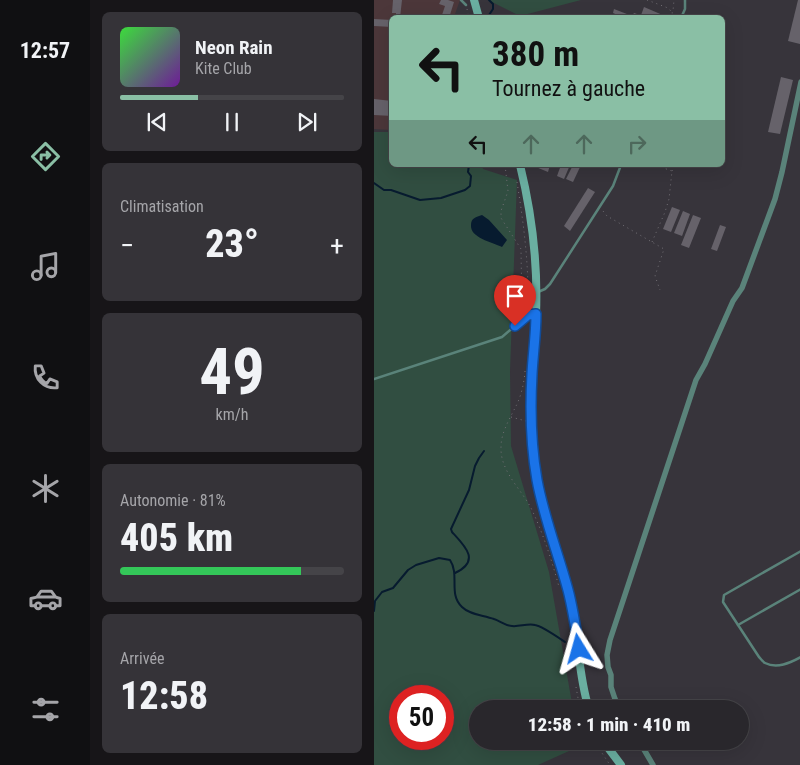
<!DOCTYPE html>
<html lang="fr">
<head>
<meta charset="utf-8">
<style>
	:root { --surface:#29272c; --page:#353338; --text:#f1f3f6; --muted:#a5a5a9; --line:#454448; --accent:#8abfa5 }
	body { margin:0; font-family:"Roboto Condensed",sans-serif; background:var(--page); color:var(--text); height:100vh; display:flex; flex-direction:column; font-size:19px; white-space:nowrap }
	* { box-sizing:border-box; margin:0 }
	p { font-size:16px; color:var(--muted) }
	.icon { flex:none; width:28px; height:28px; fill:none; stroke:currentColor; stroke-width:2; stroke-linecap:round; stroke-linejoin:round }
	.map { position:relative; flex:1; overflow:hidden }
	.drawer { display:flex; flex-direction:column; gap:12px; padding:12px; background:#171518; width:284px }
	.drawer>* { flex:none }
	.top-card { position:absolute; left:15px; top:15px; width:336px; height:152px; border-radius:8px; box-shadow:0 5px 20px #0002,0 0 0 1px var(--line); background:#8abfa5; color:#111; overflow:hidden }
	.speed { position:absolute; left:15px; top:685px; display:flex; gap:10px; font-size:25px; font-weight:700; text-align:center }
	.speed>* { display:grid; place-content:center; width:65px; height:65px; border-radius:50%; background:var(--surface); box-shadow:0 5px 20px #0002,0 0 0 1px var(--line); line-height:1 }
	.speed .limit { border:8px solid #d22; background:#fff; color:#111 }
	.pin { position:absolute; display:grid; place-items:center; width:42px; height:42px; color:#fff; margin:-51px -21px; border-radius:50% 50% 50% 0; rotate:-45deg; box-shadow:0 0 5px #0007 }
	.pin .icon { rotate:45deg }
	.me { position:absolute; width:55px; margin:-28px; rotate:352deg; stroke-linejoin:round; filter:drop-shadow(0 0 4px #0008) }
	.turn { display:flex; align-items:center; gap:18px; height:105px; padding:0 20px; font-size:22px }
	.turn .icon { width:65px; height:65px; stroke-width:2.5 }
	.turn b { display:block; font-size:35px; line-height:42px }
	.lanes { display:flex; align-items:center; height:48px; padding:0 20px; background:#0003; justify-content:center; gap:25px; direction:ltr }
	.lanes .off { opacity:.35 }
	.big { font-size:38px; font-weight:800; line-height:1.1 }
	.drawer .tile { flex:1; display:flex; flex-direction:column; justify-content:center; gap:8px; min-width:0; padding:0 18px; border-radius:8px; background:var(--page) }
	.drawer .dial { align-items:center; gap:0 }
	.dial b { font-size:65px; line-height:1 }
	.song { display:flex; align-items:center; gap:15px }
	.cover { width:60px; height:60px; border-radius:8px; background:linear-gradient(135deg,hsl(120 70% 55%),hsl(280 70% 35%)) }
	.played { height:5px; border-radius:2px; background:linear-gradient(90deg,var(--accent) 35%,var(--line) 35%) }
	.keys { display:flex; justify-content:space-around; direction:ltr }
	.heat { display:flex; justify-content:space-between; align-items:center; font-size:28px; direction:ltr }
	.charge { height:8px; border-radius:4px; background:linear-gradient(90deg,#34c759 81%,var(--line) 0) }
	.trip { position:absolute; left:95px; top:700px; width:280px; height:50px; border-radius:25px; background:var(--surface); box-shadow:0 5px 20px #0002,0 0 0 1px var(--line); font-weight:800; line-height:50px; text-align:center }
	main { display:flex; flex:1; min-height:0 }
	.menu { display:flex; flex-direction:column; width:90px; justify-content:space-around; align-items:center; background:#101012; color:var(--muted) }
	.menu .icon { width:35px; height:35px }
	.menu .current { color:var(--accent) }
	.menu b { font-size:22px; color:var(--text) }
	.map>svg:first-child { display:block }
</style>
</head>
<body>
<main>
<nav class="menu">
<b>12:57</b>
<svg class="icon current" aria-label="directions" viewBox="0 0 24 24"><path d="M12 3l9 9-9 9-9-9zM9 14v-3h6M13 9l2 2-2 2"/></svg>
<svg class="icon" aria-label="music" viewBox="0 0 24 24"><path d="M9 18V5l10-2v13"/><circle cx="6" cy="18" r="3"/><circle cx="16" cy="16" r="3"/></svg>
<svg class="icon" aria-label="phone" viewBox="0 0 24 24"><path d="M5 4h4l2 5-3 2q2 4 5 5l2-3 5 2v4C11 20 4 13 5 4z"/></svg>
<svg class="icon" aria-label="climate" viewBox="0 0 24 24"><path d="M12 3v18M4 7l16 10M4 17L20 7"/></svg>
<svg class="icon" aria-label="car" viewBox="0 0 24 24"><path d="M5 17H2v-5l4-1 3-4h7l3 4 3 1v5h-3M9 17h6M6 11h13"/><circle cx="7" cy="17" r="2"/><circle cx="17" cy="17" r="2"/></svg>
<svg class="icon" aria-label="filters" viewBox="0 0 24 24"><path d="M4 7h16M4 17h16"/><circle cx="9" cy="7" r="2"/><circle cx="15" cy="17" r="2"/></svg>
</nav>
<section class="drawer">
<div class="tile">
<div class="song"><i class="cover"></i><div><b>Neon Rain</b><p>Kite Club</p></div></div>
<div class="played"></div>
<div class="keys"><svg class="icon" aria-label="previous" viewBox="0 0 24 24"><path d="M18 5L8 12l10 7zM5 5v14"/></svg><svg class="icon" aria-label="pause" viewBox="0 0 24 24"><path d="M8 5v14M16 5v14"/></svg><svg class="icon" aria-label="next" viewBox="0 0 24 24"><path d="M6 5l10 7-10 7zM19 5v14"/></svg></div>
</div>
<div class="tile"><p>Climatisation</p>
<div class="heat"><a>−</a><b class="big">23°</b><a>+</a></div>
</div>
<div class="tile dial"><b>49</b><p>km/h</p></div>
<div class="tile"><p>Autonomie · 81%</p><b class="big">405 km</b><div class="charge"></div></div>
<div class="tile"><p>Arrivée</p><b class="big">12:58</b></div>
</section>
<div class="map">
<svg width="427" height="765" viewBox="0 0 427 765">
	<rect width="100%" height="100%" fill="#37343b"/>
	<polygon fill="#4c373a" points="0,0 86,0 80,17 18,18 17,130 0,129"/>
	<g fill="#314e41" fill-rule="evenodd">
		<polygon points="114,0 207,0 146,16"/>
		<path d="M0 132H17L18 165H108L109 169 143 180 136 371 137 446 175 572 199 709H104V741H205L206 746 164 765H0ZM26 696H69V739H26Z"/>
	</g>
	<path fill="#071b2f" d="M108 215 115 220 133 240 128 247C118 242 96 238 97 225 97 218 102 217 108 215Z"/>
	<g fill="none" stroke-linecap="round" stroke-linejoin="round">
		<g stroke="#071b2f" stroke-width="2">
			<polyline points="113,18 119,9 119,4 115,0"/>
			<polyline points="0,183 10,190 17,190 46,200 67,198 91,190 96,186 97,176 94,172 95,165"/>
			<path d="M81 573C107 561 91 546 78 532L77 529 95 490 101 466 105 458 110 451"/>
			<path d="M0 611 1 601 8 592 19 588 34 570 42 565 65 558 76 560C86 575 74 594 88 607 96 615 109 615 120 619 126 621 132 626 138 626 145 627 154 623 161 625 168 626 185 638 191 642"/>
		</g>
	</g>
	<g fill="#66626a">
		<polygon points="19,0 28,0 26,18 22,18 22,13 18,13"/>
		<polygon points="67,0 74,0 80,2 75,18 67,18 71,6 65,4"/>
		<polygon points="424,0 427,0 426,44 414,41"/>
		<polygon points="270,7 291,16 291,18 266,18"/>
		<polygon points="240,9 258,16 260,13 263,14 262,18 250,18 239,13"/>
		<polygon points="0,19 18,20 18,27 0,26"/>
		<polygon points="407,77 419,80 406,134 394,132"/>
		<polygon points="0,99 18,101 18,116 0,115"/>
		<polygon points="157,165 176,165 174,172"/>
		<polygon points="187,165 196,165 190,179 183,176"/>
		<polygon points="199,165 207,165 199,182 192,179"/>
		<polygon points="214,188 221,192 196,231 190,226"/>
		<polygon points="298,207 306,210 297,232 289,229"/>
		<polygon points="309,211 316,214 308,236 300,233"/>
		<polygon points="319,215 327,218 315,248 307,245"/>
		<polygon points="346,225 352,227 343,251 337,249"/>
	</g>
	<g fill="none" stroke-linecap="round" stroke-linejoin="round">
		<g stroke="#737076" stroke-width="1" stroke-dasharray="1 4" stroke-linecap="butt">
			<polyline points="273,0 294,8 296,10 298,13"/>
			<polyline points="93,9 95,18"/>
			<polyline points="300,18 298,13 299,11 300,0"/>
			<polyline points="131,165 134,191 127,211 127,218 147,249 148,312 149,314"/>
			<polyline points="298,171 300,165"/>
			<path d="M143 182C150 226 155 265 154 310"/>
			<polyline points="229,211 233,216 290,249 281,276 286,290"/>
			<polyline points="278,242 291,212 295,199 298,171 281,165"/>
			<path d="M151 371C150 384 147 397 141 408 135 420 127 433 127 447 126 471 147 489 157 508 169 533 178 561 185 587"/>
			<polyline points="137,417 152,421"/>
			<polyline points="202,687 206,709"/>
			<polyline points="220,741 236,765"/>
		</g>
		<g stroke="#5a837a" stroke-width="2.5">
			<polyline points="87,0 92,5"/>
			<polyline points="307,18 311,9 311,0"/>
			<polyline points="164,292 171,289 176,284 239,186 247,165"/>
			<polyline points="0,379 128,337 154,315 161,314"/>
			<path d="M427 551 350 595 349 602 385 657C387 659 389 662 391 663 403 669 416 663 427 657"/>
			<polyline points="364,625 427,589"/>
		</g>
		<g stroke="#5a837a" stroke-width="5.5">
			<polyline points="246,709 241,699 237,687 237,675 234,667 233,655 236,640 322,380 331,364 359,301 368,288 401,199 408,172 427,82"/>
			<polyline points="265,741 279,765"/>
		</g>
		<g stroke="#6aafa1" stroke-width="8">
			<polyline points="100,0 105,18"/>
			<path d="M146 165C158 214 164 265 162 315 161 350 156 385 158 421 159 457 164 493 175 529 182 554 192 579 197 605 205 639 204 675 215 709"/>
			<polyline points="229,741 247,765"/>
		</g>
	</g>
	<g fill="none" stroke-linecap="round" stroke-linejoin="round">
		<defs>
			<path id="route" d="M141 326 154 315 162 314C162 334 159 354 158 374 156 409 157 446 163 480 170 518 184 553 194 590 199 609 202 629 205 649"/>
		</defs>
		<use href="#route" stroke="#114b97" stroke-width="12"/>
		<use href="#route" stroke="#1a73e8" stroke-width="9"/>
	</g>
</svg>
<div class="speed"><div class="limit">50</div></div>
<div class="pin" style="left:141px;top:326px;background:#d93025"><svg class="icon" aria-label="arrive" viewBox="0 0 24 24"><path d="M6 21V4h12l-3 4 3 4H6"/></svg></div>
<svg class="me" style="left:205px;top:649px" viewBox="-20 -20 40 40"><path d="M0-17L14 15 0 8-14 15z" fill="#1a73e8" stroke="#fff" stroke-width="4"/></svg>
<div class="trip">12:58 · 1 min · 410 m</div>
<div class="top-card">
<div class="turn"><svg class="icon" aria-label="left" viewBox="0 0 24 24"><path d="M17 20v-9H6M10 6l-5 5 5 5"/></svg><div><b>380 m</b>Tournez à gauche</div></div>
<div class="lanes"><svg class="icon" aria-label="left" viewBox="0 0 24 24"><path d="M17 20v-9H6M10 6l-5 5 5 5"/></svg><svg class="icon off" aria-label="ahead" viewBox="0 0 24 24"><path d="M12 20V5M6 11l6-6 6 6"/></svg><svg class="icon off" aria-label="ahead" viewBox="0 0 24 24"><path d="M12 20V5M6 11l6-6 6 6"/></svg><svg class="icon off" aria-label="right" viewBox="0 0 24 24"><path d="M7 20v-9h11M14 6l5 5-5 5"/></svg></div>
</div>
</div>
</main>
</body>
</html>
